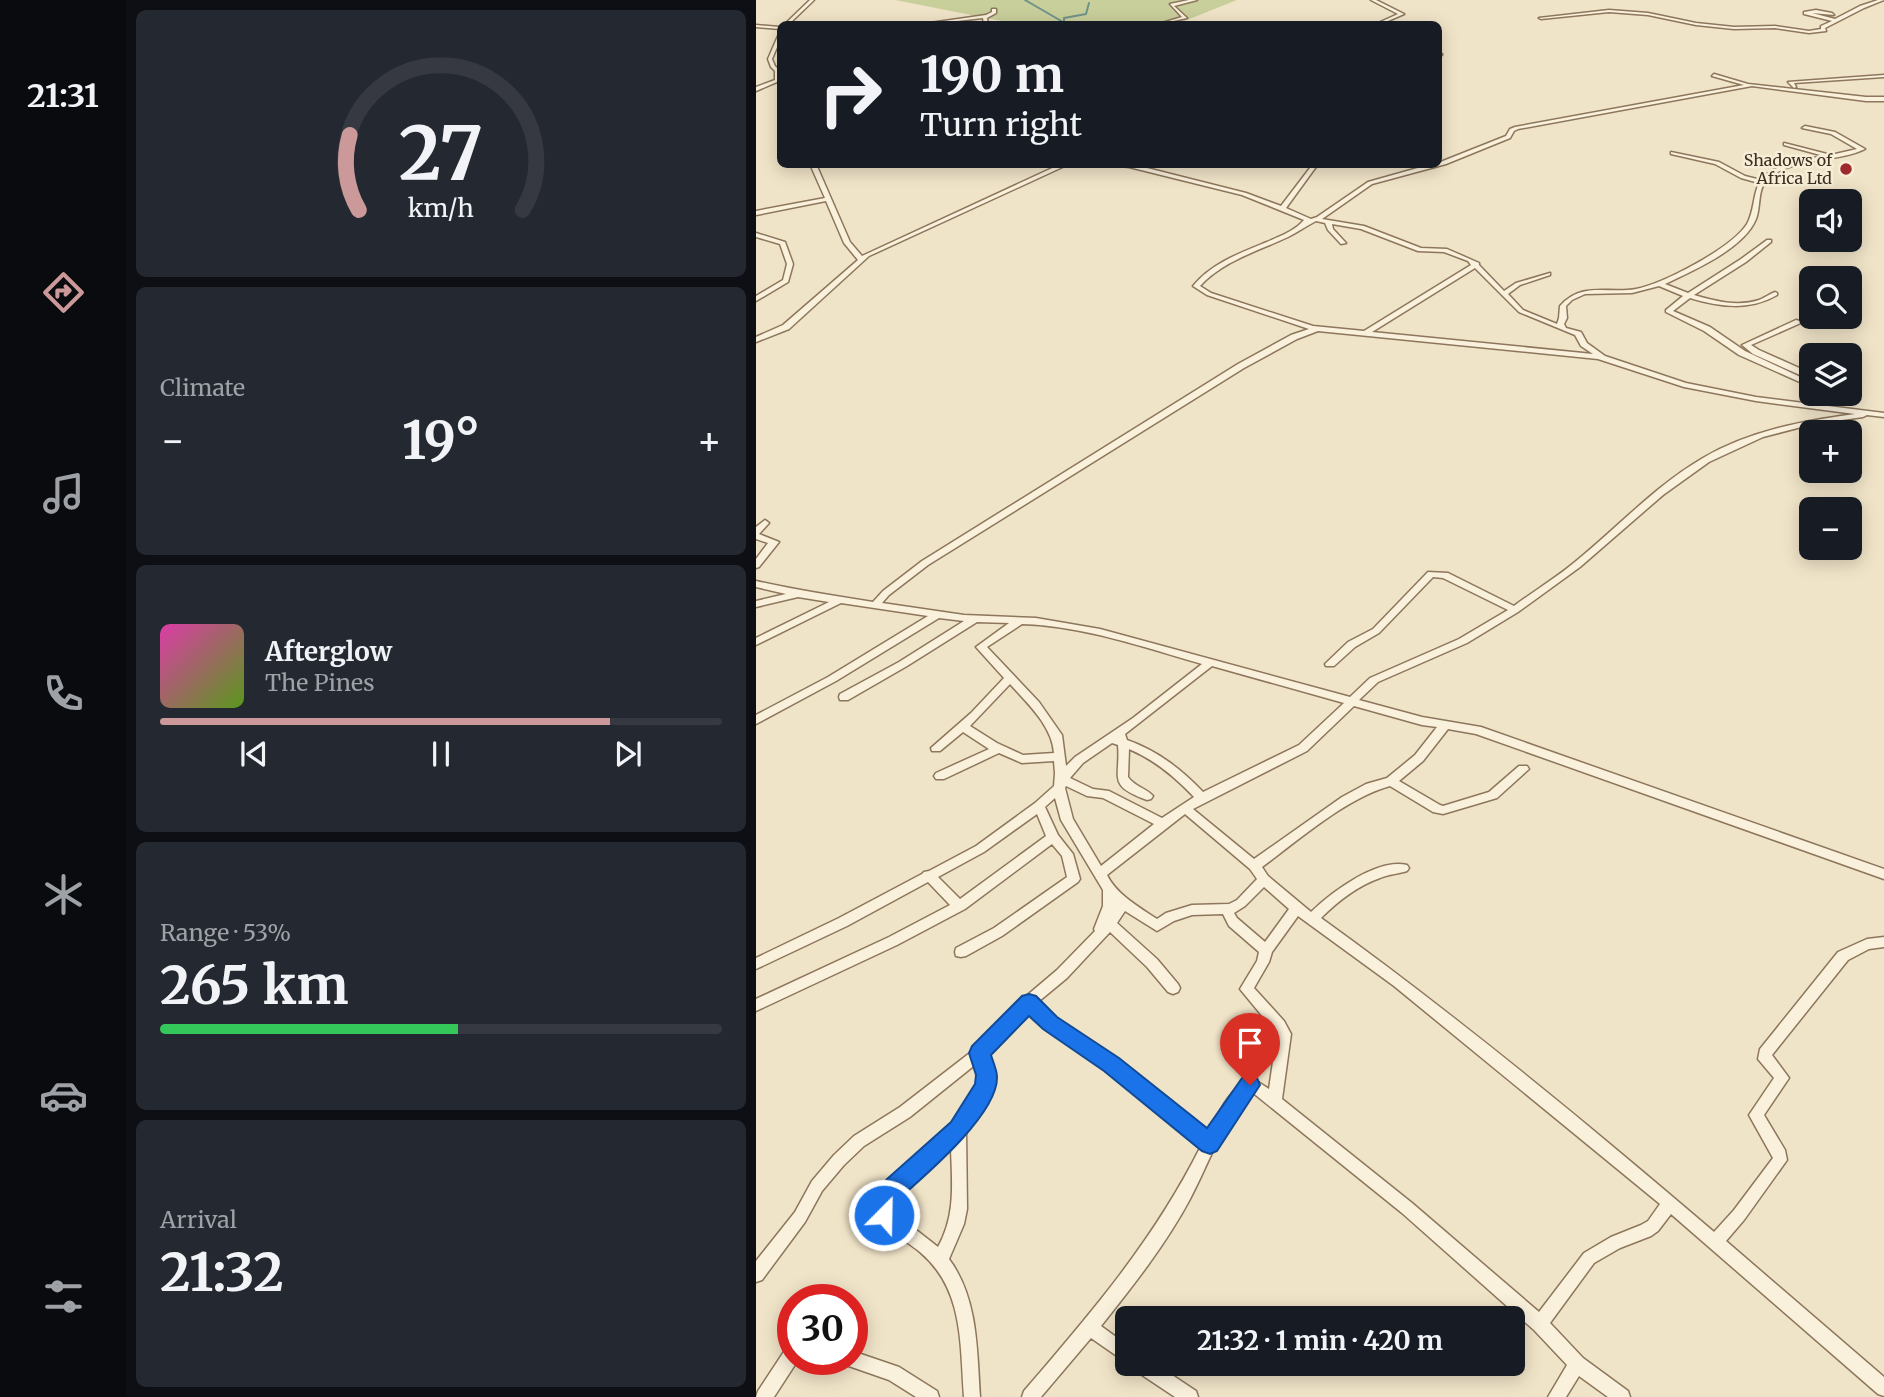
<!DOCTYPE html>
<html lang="en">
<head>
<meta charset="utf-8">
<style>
	:root { --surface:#171b24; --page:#242831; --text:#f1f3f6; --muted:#9ea1a6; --line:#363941; --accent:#cc999b }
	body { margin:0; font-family:Merriweather,serif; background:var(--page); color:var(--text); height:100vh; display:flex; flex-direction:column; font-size:26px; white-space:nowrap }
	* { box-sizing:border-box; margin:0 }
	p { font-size:23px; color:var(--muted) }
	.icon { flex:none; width:38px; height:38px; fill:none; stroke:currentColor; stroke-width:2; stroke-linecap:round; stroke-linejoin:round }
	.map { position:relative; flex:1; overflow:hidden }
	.side { display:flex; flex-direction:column; gap:10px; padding:10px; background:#0d0f14; width:630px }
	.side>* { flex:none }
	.hud { position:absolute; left:21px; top:21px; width:665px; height:147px; border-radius:10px; box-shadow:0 4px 18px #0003; background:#171b24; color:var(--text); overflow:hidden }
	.tools { position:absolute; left:1043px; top:189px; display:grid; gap:14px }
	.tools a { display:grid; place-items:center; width:63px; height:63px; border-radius:10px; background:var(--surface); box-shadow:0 4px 18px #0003; font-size:35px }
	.speed { position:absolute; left:21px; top:1284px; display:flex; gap:14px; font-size:35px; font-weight:700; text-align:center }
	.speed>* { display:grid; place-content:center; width:91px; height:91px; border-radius:50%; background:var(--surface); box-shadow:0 4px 18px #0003; line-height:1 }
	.speed .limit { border:10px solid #d22; background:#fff; color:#111 }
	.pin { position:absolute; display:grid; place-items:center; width:60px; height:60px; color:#fff; margin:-72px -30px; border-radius:50% 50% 50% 0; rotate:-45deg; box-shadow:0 0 7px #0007 }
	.pin .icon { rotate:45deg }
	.me { position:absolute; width:77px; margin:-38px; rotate:23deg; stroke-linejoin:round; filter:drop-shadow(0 0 5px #0008) }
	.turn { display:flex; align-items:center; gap:24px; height:147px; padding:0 28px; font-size:32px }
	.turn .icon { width:91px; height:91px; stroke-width:2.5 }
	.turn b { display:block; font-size:49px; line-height:60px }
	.big { font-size:52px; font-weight:700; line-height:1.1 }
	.side .widget { flex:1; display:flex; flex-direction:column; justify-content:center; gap:10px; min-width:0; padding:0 24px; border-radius:10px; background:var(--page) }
	.side .dial { align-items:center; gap:0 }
	.dial svg { height:182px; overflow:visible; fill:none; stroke:var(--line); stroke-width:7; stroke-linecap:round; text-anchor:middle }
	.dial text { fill:var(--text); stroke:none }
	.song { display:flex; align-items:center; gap:21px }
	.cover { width:84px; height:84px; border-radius:10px; background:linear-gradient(135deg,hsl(320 70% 55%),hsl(90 70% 35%)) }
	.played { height:7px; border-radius:4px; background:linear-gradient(90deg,var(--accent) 80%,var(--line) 80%) }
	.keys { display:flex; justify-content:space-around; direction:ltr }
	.heat { display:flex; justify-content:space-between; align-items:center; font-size:38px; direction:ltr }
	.charge { height:10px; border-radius:5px; background:linear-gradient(90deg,#34c759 53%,var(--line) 0) }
	.trip { position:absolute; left:359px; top:1306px; width:410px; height:70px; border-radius:10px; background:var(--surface); box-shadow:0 4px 18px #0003; font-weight:700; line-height:70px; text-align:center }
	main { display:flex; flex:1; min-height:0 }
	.tab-bar { display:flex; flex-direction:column; width:126px; justify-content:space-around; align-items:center; background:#090b0e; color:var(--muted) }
	.tab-bar .icon { width:49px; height:49px }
	.tab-bar .selected { color:var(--accent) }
	.tab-bar b { font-size:32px; color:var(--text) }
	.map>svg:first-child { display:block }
</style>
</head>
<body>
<main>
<nav class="tab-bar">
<b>21:31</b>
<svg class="icon selected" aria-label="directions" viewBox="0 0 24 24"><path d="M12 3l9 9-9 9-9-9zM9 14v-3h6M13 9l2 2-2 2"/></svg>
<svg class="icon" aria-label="music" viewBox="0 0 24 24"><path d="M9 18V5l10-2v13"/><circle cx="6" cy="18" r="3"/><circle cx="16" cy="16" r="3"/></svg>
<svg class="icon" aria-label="phone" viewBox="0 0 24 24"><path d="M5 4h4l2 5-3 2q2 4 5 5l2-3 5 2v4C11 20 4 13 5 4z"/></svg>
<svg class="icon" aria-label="climate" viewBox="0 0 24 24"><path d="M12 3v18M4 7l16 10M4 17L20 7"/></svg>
<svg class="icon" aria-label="car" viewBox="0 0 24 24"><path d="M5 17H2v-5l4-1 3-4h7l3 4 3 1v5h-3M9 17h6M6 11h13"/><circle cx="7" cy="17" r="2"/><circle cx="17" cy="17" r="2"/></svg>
<svg class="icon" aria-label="filters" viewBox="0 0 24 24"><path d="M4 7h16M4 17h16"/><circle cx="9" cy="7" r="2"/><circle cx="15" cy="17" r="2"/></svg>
</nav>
<section class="side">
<div class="widget dial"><svg viewBox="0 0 100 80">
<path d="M14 69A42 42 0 1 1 86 69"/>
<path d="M14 69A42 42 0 0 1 10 36" stroke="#cc999b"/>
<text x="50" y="56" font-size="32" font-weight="700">27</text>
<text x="50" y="72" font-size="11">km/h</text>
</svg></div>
<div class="widget"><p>Climate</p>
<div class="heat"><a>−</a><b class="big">19°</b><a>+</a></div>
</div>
<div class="widget">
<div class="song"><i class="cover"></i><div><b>Afterglow</b><p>The Pines</p></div></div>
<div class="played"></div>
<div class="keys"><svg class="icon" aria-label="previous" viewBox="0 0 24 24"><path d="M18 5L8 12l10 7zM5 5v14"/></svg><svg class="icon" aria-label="pause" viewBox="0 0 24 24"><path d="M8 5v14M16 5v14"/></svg><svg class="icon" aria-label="next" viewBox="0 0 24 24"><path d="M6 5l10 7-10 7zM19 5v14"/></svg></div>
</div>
<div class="widget"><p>Range · 53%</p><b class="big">265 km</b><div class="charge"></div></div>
<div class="widget"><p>Arrival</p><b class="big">21:32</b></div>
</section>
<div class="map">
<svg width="1128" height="1397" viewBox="0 0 1128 1397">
	<rect width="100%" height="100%" fill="#f0e4c8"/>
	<polygon fill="#c9cf9b" points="139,0 481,0 421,24 261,24"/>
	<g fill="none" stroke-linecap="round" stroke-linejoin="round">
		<g stroke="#6f938a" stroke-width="2">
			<polyline points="269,0 307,22 302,24"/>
			<polyline points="308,22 308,18 330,14 333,3"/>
		</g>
		<defs>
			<g id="minor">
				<polygon points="54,0 58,0 33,24 29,24"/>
				<polygon points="433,0 441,0 418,6 431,18 403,24 426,17 414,4"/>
				<polygon points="615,0 620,0 648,14 625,24 620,24 642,14"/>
				<polygon points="1122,0 1128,0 1108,8 1069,28 1070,31 1053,33 1019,28 978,29 940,25 892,15 853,12 785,19 783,18 853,10 892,13 940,23 978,27 1019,26 1053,31 1065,29 1065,26 1076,21 1048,14 1048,12 1060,10 1076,13 1078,15 1056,13 1079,19 1104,6"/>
				<polygon points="236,9 240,9 240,13 231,18 232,24 228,24 227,18 175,24 167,24 230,15 236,12"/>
				<polygon points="0,25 24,27 24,29 0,27"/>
				<polygon points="24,35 24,40 16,59 19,66 24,71 23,81 0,91 0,87 19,80 19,71 15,67 12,59 22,36"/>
				<polygon points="682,54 686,54 686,55 682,57"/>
				<path d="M958 74 992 84 1110 97H1128V101H1110L996 86 762 129 758 131 754 138 690 164 616 184 566 219 608 226 665 248 691 249 723 263V265L748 291 760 283 794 273V275L764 285 752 294 767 310 801 324 803 318 804 306C826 281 851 294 880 289 907 284 976 248 991 224 998 212 997 196 1003 183L985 178 959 164 915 154V152L963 162 989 176 1005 180C1020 163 1046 160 1068 156L1028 145V143L1075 155 1101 149 1075 134 1046 128 1049 126 1079 132 1109 149C1081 163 1035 157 1012 179 1001 188 1005 207 1000 219 988 249 936 271 909 284L932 293 985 259 1011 240H1015V242L990 262 938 295C958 301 982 307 1003 300 1008 298 1014 294 1019 292L1021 293V295C993 311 964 307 934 298L917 311 954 327 989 351 1055 382V387L983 355 948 331 910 312V310L927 296 903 286 876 293 829 294 816 300 810 306 811 318 808 324 810 328 825 332 831 343 849 356 930 383 1000 397 1128 413V417L1111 415 1107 417 1057 424 1007 437 953 462 907 495 824 567 762 612 711 643 622 682 603 700 666 717 725 727 1128 869V879L720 734 692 729 667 761 643 781 684 805 687 806 733 792 763 766H771L773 769 741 798 687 814 677 812 634 786C590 798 543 840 506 867L512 876 555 912C576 892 621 858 651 865L653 868 651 871C642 874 633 874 624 878 601 886 582 901 565 918 701 1016 831 1123 958 1232L978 1210 1017 1158 993 1115 1018 1078 1002 1059 1004 1049 1082 952 1111 939 1128 937V947L1113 949 1092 960 1016 1055 1033 1078 1008 1115 1029 1150 1031 1160 988 1220 970 1241 1128 1377V1396L1122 1394 915 1214 902 1231 895 1236 864 1248 838 1263 794 1323 827 1358 872 1391 874 1397H852L823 1376 810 1397H792L811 1365 778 1330 646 1213 496 1092C466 1120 453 1164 434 1199 410 1244 377 1286 345 1326L371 1345V1363L335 1338 285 1397H266L268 1391C336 1312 398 1240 445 1146L351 1069 289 1027 273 1011 231 1055 238 1080 229 1102 210 1131 211 1209 208 1224 193 1259C222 1298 221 1350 224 1397H208C204 1344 208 1289 164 1252 148 1239 125 1228 116 1209L125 1190 184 1139 209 1109 218 1094 224 1080 220 1064 154 1117 108 1146 88 1165 66 1191 49 1222 6 1280 0 1282V1261L39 1212 56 1181 78 1155 98 1136 144 1107 219 1049 268 998 301 970 339 931 338 929 347 906V890L305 820 299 798 289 807 302 835 317 854 324 879 322 882 246 936 210 956 205 957 200 956 199 952 200 948 238 928 311 877 306 856 296 844 209 909 141 945 0 1011V999L133 937 194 905 172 882 91 926 0 969V958L83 918 166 874 168 872 173 871 220 846 279 803 298 786 299 773 298 761 266 763 243 753 188 779H180L178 776 180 773 233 749 207 732 184 751H176L175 748 215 713 248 678 220 647 253 623 221 622 151 666 92 700H84L83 697 84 694 143 662 208 621 183 618 80 681 0 724V715L72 677 172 616 85 603 0 645V638L73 602 42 597 0 607V601L30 594 0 587V581C39 590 78 596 117 602L127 591 166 561 482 364 535 335 553 329 451 295 437 286C456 263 484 253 511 242 524 236 539 231 548 220L486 195 373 167 347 164H375L490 193 525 206 557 164H562L530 208 555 219 561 217 612 182 676 164H682V163L750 136 754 129 759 127 988 85 956 76ZM560 221 569 223 572 230 585 244 590 243 577 229 576 224 605 229 662 251 688 252 712 261 715 265 608 331 557 326 455 293 444 286C467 261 502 251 532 237 542 232 550 226 560 221ZM719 268 763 312 819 335 825 346 837 354 616 332ZM562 331 842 359 928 387 1000 401 1099 414C1046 421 993 431 947 458 899 486 861 528 819 562 800 578 778 591 758 606L692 573 672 572 617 629 592 642 569 664 570 666H578L599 647 623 633 677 577 687 578 752 610 703 639 614 678 594 697 344 629 280 618 208 615 126 603 133 595 172 565 488 368 541 339ZM266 624C327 626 387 647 446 664L377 718 319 757 310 766 306 735 283 702 231 647ZM456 666 588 703 543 745 447 792C425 769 402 751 371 740L369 734ZM254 684C272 704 296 726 298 753L267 755 241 743 214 726ZM598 706 666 725 681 727 659 755 631 778 610 784 586 797 498 859 437 809 551 751ZM356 743 362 745C365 778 350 785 391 800L395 799 397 796C390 788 379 787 372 777L373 749C399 760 419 777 438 797L406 818 353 791 337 789 314 778 327 763ZM310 786 331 796 347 798 398 824 345 866 317 819 309 788ZM281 814 290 836 204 899 182 877 228 852ZM429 814 494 869 501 879 481 900 473 904 436 905 410 913 401 919C383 907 361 895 351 875ZM508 887 533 909 509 942 481 918 478 913 489 906ZM369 911 401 931 418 921 436 915 467 914 473 926 503 952 501 961 484 989 521 1034 513 1089 496 1078C474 1087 462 1114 452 1133L361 1061 299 1019 282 1002 311 978 354 932 391 967 412 992 417 994 422 992 424 988 422 984 401 959 361 923ZM542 916 638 986 904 1204 892 1221 885 1225 855 1237 828 1253 783 1312 656 1203 526 1099 535 1034 528 1021 498 988 513 962 516 952ZM195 1148C196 1183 200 1215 182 1247L132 1208 135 1200Z"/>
				<polygon points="1128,75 1128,77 1038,83 1040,87 1038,88 1032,82"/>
				<polygon points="54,164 60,164 94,242 106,256 305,164 313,164 113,256 33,329 0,342 0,337 27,325 102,260 88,243 70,201 0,215 0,211 69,198"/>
				<polygon points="0,233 29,242 37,264 32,282 0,301 0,296 27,280 31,264 24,244 0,237"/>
				<polygon points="1040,320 1047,322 995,345 1003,350 1050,371 1050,375 1044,375 997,354 986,345"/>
				<polygon points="9,520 13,523 3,534 23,542 3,567 0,568 0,559 12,543 0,539 0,527"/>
				<polygon points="37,1345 37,1360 42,1360 18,1397 0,1397 2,1391 31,1347"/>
				<polygon points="96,1351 143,1367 181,1391 183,1397 160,1397 133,1380 90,1365 88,1360 96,1360"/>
				<polygon points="375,1363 398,1363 440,1391 442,1397 419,1397 377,1369"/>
			</g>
		</defs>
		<use href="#minor" stroke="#8d765c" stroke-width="3"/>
		<use href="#minor" fill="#faf1dc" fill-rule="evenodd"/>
	</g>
	<path fill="#1a73e8" stroke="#114b97" stroke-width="2" d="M273 994 280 996 301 1017 363 1058 451 1128 486 1078 494 1075 501 1078 504 1085 461 1151 454 1154 446 1151 348 1071 287 1029 273 1016 235 1055C237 1062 241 1070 241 1077 242 1115 166 1178 138 1203L139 1215 136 1223 128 1227 120 1223 113 1205 122 1187 195 1122 219 1084 220 1075 213 1053 216 1046 266 996Z"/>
	<circle fill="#9e2a2b" stroke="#f7eed8" stroke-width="2.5" cx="1090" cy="169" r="7"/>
	<g text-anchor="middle" stroke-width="5" stroke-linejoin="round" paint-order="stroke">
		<g font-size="16" fill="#3d2e20" stroke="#f7eed8" text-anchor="end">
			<text x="1076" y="166">Shadows of<tspan x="1076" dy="18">Africa Ltd</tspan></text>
		</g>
	</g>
</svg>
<div class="tools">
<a><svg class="icon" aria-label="sound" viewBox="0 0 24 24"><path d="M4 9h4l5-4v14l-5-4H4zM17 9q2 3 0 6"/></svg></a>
<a><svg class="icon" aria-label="search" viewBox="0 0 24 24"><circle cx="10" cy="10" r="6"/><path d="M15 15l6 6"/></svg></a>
<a><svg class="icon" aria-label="layers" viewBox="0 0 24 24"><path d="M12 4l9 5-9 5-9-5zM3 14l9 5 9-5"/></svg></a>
<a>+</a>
<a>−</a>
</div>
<div class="speed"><div class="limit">30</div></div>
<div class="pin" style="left:494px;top:1085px;background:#d93025"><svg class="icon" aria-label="arrive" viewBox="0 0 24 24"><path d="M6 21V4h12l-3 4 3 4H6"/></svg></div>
<svg class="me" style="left:128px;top:1215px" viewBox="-20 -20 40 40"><circle r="17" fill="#1a73e8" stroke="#fff" stroke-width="3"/><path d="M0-11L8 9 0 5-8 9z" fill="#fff"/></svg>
<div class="trip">21:32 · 1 min · 420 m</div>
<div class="hud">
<div class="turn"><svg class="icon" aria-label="right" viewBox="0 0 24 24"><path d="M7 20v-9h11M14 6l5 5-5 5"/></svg><div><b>190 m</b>Turn right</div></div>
</div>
</div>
</main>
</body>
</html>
